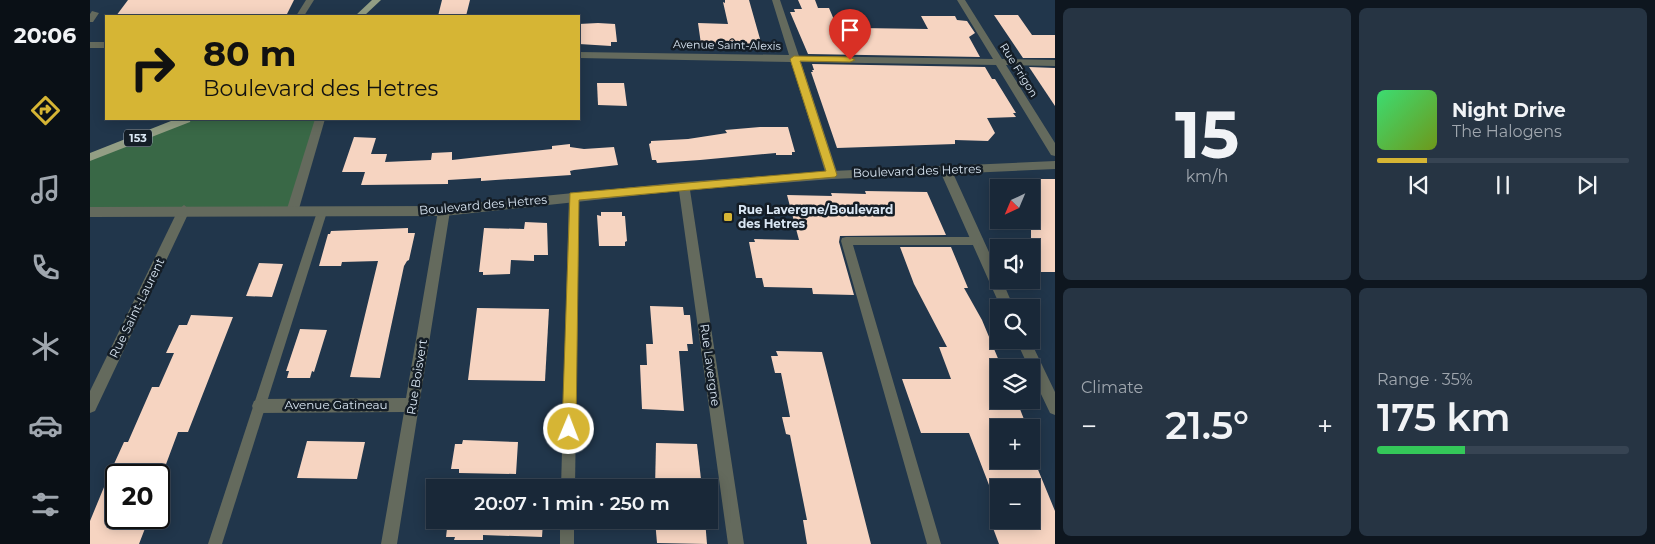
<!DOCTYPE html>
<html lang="en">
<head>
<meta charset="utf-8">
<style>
	:root { --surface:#192838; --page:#263443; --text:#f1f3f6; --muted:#9fa6ae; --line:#374453; --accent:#d6b534 }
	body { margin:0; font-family:Montserrat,sans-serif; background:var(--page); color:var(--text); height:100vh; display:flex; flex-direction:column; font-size:19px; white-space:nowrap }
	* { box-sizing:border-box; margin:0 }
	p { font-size:16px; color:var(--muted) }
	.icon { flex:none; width:28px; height:28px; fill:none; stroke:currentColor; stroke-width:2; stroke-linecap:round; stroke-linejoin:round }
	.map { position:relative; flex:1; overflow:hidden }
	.drawer { display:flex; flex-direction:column; gap:8px; padding:8px; background:#0e161f; width:600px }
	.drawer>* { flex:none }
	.banner { position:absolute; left:15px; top:15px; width:475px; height:105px; border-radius:0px; box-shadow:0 2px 12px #0003,0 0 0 1px var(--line); background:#d6b534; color:#111; overflow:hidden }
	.needle { width:32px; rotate:224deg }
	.controls { position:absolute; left:900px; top:179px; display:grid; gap:10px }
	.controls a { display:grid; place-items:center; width:50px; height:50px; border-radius:0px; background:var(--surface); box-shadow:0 2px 12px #0003,0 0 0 1px var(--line); font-size:25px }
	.speed { position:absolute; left:15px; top:464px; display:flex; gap:10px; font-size:25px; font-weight:700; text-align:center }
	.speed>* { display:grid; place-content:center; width:65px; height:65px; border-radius:50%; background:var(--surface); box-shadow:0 2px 12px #0003,0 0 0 1px var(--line); line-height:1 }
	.speed .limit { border:2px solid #111; border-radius:8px; background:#fff; color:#111 }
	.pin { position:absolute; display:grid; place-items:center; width:42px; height:42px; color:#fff; margin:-51px -21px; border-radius:50% 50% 50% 0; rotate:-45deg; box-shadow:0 0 5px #0007 }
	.pin .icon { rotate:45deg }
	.me { position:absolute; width:55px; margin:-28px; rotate:1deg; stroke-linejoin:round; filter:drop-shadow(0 0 4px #0008) }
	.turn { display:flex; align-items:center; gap:18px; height:105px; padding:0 15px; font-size:22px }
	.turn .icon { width:65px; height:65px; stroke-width:2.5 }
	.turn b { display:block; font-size:35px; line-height:42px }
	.big { font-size:38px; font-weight:600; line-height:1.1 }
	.drawer .card { flex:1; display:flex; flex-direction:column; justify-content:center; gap:8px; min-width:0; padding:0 18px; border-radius:8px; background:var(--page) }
	.drawer .dial { align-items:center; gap:0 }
	.dial b { font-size:65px; line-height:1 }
	.song { display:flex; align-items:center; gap:15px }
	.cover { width:60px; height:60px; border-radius:8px; background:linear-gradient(135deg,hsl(140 70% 55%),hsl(80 70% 35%)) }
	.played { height:5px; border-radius:2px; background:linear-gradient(90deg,var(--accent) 20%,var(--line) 20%) }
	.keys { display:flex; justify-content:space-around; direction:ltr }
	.heat { display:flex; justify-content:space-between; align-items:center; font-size:28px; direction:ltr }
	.charge { height:8px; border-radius:4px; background:linear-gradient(90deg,#34c759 35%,var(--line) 0) }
	.drawer .tiles { flex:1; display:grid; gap:8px; grid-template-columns:repeat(2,1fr) }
	.trip { position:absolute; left:336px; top:479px; width:292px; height:50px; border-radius:0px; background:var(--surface); box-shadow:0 2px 12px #0003,0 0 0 1px var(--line); font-weight:600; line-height:50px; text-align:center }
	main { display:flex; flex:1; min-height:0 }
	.menu { display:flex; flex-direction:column; width:90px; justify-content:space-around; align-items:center; background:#0a1016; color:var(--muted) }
	.menu .icon { width:35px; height:35px }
	.menu .selected { color:var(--accent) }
	.menu b { font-size:22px; color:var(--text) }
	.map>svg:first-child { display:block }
</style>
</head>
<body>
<main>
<nav class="menu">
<b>20:06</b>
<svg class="icon selected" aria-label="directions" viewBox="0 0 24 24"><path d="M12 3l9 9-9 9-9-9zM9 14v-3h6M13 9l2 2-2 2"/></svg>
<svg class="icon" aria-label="music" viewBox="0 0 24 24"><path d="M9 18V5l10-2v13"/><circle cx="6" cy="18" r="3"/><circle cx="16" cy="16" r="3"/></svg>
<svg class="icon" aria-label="phone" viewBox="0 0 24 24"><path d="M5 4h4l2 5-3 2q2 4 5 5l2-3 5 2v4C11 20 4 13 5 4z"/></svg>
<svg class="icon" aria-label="climate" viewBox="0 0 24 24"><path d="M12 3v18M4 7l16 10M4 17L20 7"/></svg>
<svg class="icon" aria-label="car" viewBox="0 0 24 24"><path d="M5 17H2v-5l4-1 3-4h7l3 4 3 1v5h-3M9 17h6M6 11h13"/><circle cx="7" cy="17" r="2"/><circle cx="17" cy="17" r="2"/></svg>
<svg class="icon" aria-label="filters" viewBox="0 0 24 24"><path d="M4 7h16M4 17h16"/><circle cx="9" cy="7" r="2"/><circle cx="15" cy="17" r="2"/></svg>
</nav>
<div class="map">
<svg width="965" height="544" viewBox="0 0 965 544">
	<rect width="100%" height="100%" fill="#21364b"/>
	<polygon fill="#396846" points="96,119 233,119 202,212 0,210 0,157"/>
	<g fill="#f6d4c1">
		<polygon points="38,0 204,0 196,16 26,16"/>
		<polygon points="352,0 380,0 376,16 348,16"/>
		<polygon points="635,0 659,0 672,46 614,46 611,44 608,23 638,24 633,2 635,3"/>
		<polygon points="708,0 725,0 728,8 739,8 745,22 756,22 757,25 768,26 769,28 838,29 831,16 865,16 867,20 877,21 885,33 879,37 890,57 718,54 700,12 705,12 704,9 712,9"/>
		<polygon points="904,15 928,15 942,35 965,35 965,58 933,58"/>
		<polygon points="508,23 525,24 527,42 521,42 521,46 489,44 489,24"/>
		<polygon points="722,64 895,67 902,79 905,79 926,113 923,113 926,117 897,118 905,133 898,141 865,140 865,144 747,148 721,72 723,72 722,70 724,70"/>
		<polygon points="939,67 965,68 965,106"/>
		<polygon points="507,83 534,83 537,106 508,105"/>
		<polygon points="670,127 698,127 705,152 702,152 702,155 686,155 686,153 610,160 567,163 566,160 562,160 559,144 561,143 561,141 598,139 637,133 635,130"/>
		<polygon points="264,137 286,138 281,154 297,154 295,162 341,160 342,153 362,152 362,160 462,149 462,146 480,144 480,147 494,149 524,147 528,165 484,170 480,171 481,175 391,181 391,178 358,180 358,184 271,185 275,172 252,172"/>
		<polygon points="941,179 965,179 965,272 951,272 941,254"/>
		<polygon points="775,191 837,192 856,235 750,236 749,242 764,295 723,294 722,288 674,287 672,278 666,278 659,242 665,242 664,239 709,240 697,195 742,196 741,193 776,194"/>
		<polygon points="511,212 532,212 532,216 535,216 537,241 535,242 535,246 509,246 507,215 511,216"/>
		<polygon points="435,222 457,223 458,255 444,255 444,261 421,260 420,274 393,275 393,272 389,272 394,228 434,229"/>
		<polygon points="318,228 318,233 325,233 319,260 317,261 314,266 290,378 260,377 288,261 252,262 251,266 229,266 238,234 240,234 241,231"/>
		<polygon points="810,247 861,247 878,288 874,288 892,320 912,368 906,368 909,375 909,400 920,400 922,404 928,404 937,427 909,428 909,460 941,460 942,455 965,511 965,544 909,544 900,520 941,520 941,486 899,485 879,433 831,433 812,379 861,379 849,347 857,347 824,284"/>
		<polygon points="169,263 193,264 182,297 156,296"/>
		<polygon points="560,306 593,307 594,315 600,315 603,344 597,344 598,351 589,351 594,411 552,409 550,365 557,365 556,344 563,344"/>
		<polygon points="387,308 459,309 455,381 378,380"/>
		<polygon points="101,315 143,317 98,432 88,432 72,475 26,475 26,518 59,518 49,544 0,544 0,521 19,475 34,442 38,442 62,387 69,387 84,353 76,353 89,325 97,325"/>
		<polygon points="210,329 237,330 224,372 222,371 220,378 197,378 199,371 196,371"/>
		<polygon points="686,351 732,352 781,544 717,544 713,520 717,520 700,435 696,434 692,417 700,417 698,407 691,373 685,373 681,356 688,356"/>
		<polygon points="373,440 428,442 426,474 369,473 369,469 361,469 365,444 372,444"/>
		<polygon points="217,441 275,442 267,479 207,478"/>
		<polygon points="566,443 607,444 612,488 565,488"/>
		<polygon points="358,520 453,522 452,537 393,535 393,540 364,540 365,537 356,537"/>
		<polygon points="565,520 615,520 617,544 567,543"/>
	</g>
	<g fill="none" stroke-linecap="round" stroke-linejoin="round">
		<g fill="#646a5d" fill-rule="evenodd">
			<polygon points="216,0 224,0 214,16 206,16"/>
			<polygon points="2,11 9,13 3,22 0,22 0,14"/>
			<rect x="0" y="42" width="16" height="6"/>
			<polygon points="484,192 489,196 485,488 471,488 479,196"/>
			<polygon points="232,208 237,212 132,544 118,544 227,212"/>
			<polygon points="756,237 888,237 892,238 893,241 892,244 888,245 763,245 851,544 837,544 751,241 752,238"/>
			<rect x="470" y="520" width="14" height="24"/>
		</g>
		<g fill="#646a5d" fill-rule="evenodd">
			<polygon points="682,0 690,0 709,56 903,59 867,0 875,0 912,59 965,60 965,66 916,65 965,143 965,156 961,155 906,65 711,62 748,175 742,179 736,175 701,62 489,58 489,52 699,55"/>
			<polygon points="225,119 235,119 208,212 206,215 198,215 196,212"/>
			<polygon points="856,167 862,171 909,274 909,280 912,280 924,308 911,308 850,171"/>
			<polygon points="94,205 100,210 5,411 0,413 0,391 88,210"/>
			<polygon points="354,206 358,208 360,211 307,544 291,544 314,412 169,413 164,411 162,406 164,401 169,399 316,398 348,211 350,208"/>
			<polygon points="926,340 940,340 965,392 965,415 960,413 941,373 941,368 939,368"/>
		</g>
		<polygon fill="#646a5d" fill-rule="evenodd" points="965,161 965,169 742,179 600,190 654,544 638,544 589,191 354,216 0,217 0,207 354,206 594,182 742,171"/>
		<g fill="#939e84" fill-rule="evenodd">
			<polygon points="282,0 291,0 274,16 265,16"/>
			<polygon points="86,119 101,119 100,122 0,161 0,153"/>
		</g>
	</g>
	<polygon fill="#d6b534" stroke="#8b7622" points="704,56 760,57 765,60 760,62 710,61 747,175 745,177 489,200 486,429 484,434 479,436 474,434 472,429 480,193 736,171 700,59"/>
	<rect fill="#d6b534" stroke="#141d26" stroke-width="2" x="633" y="212" width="10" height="10" rx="2.5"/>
	<g text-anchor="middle" stroke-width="5" stroke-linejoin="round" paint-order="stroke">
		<g font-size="11" fill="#d9e6f3" stroke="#141d26">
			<text transform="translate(637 45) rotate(1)" y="4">Avenue Saint-Alexis</text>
			<text transform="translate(929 70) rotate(58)" y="4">Rue Frigon</text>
		</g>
		<rect fill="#141d26" stroke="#9eaab6" stroke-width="1" x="34" y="129.5" width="28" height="17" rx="4"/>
		<g font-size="11" font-weight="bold" fill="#d9e6f3">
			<text x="48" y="142">153</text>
		</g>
		<g font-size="12" fill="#d9e6f3" stroke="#141d26">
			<text transform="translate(827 171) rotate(-2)" y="4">Boulevard des Hetres</text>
			<text transform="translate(393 205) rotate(-5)" y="4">Boulevard des Hetres</text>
			<text transform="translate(47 308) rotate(-64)" y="4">Rue Saint-Laurent</text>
			<text transform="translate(620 365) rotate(82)" y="4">Rue Lavergne</text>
			<text transform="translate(327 377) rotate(-81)" y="4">Rue Boisvert</text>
			<text x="246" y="409">Avenue Gatineau</text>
		</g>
		<g font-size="12" font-weight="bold" fill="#d9e6f3" stroke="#141d26" text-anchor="start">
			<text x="648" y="214">Rue Lavergne/Boulevard<tspan x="648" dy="14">des Hetres</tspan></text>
		</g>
	</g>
</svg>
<div class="controls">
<a><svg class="needle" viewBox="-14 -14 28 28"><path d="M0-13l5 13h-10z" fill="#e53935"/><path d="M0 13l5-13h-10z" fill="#9fa6ae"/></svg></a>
<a><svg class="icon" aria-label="sound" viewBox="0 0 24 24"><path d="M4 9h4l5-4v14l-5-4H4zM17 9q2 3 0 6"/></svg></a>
<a><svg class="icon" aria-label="search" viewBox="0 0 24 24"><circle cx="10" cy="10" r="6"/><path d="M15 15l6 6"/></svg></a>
<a><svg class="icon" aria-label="layers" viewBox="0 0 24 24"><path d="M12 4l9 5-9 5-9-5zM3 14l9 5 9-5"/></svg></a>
<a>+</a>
<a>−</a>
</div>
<div class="speed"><div class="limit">20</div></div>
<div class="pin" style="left:760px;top:60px;background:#d93025"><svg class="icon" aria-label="arrive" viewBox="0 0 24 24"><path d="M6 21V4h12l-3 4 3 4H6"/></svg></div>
<svg class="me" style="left:479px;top:429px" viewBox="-20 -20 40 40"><circle r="17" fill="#d6b534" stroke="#fff" stroke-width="3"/><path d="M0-11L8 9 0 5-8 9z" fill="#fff"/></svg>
<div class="trip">20:07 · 1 min · 250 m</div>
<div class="banner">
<div class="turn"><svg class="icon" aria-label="right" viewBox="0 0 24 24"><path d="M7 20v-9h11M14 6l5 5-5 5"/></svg><div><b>80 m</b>Boulevard des Hetres</div></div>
</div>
</div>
<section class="drawer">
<div class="tiles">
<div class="card dial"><b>15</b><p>km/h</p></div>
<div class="card">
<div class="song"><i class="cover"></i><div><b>Night Drive</b><p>The Halogens</p></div></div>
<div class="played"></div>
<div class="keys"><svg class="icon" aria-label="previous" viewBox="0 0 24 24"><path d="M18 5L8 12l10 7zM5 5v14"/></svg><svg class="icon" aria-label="pause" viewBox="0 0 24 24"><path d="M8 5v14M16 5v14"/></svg><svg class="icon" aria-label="next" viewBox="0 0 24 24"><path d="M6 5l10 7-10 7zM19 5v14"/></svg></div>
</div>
<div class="card"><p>Climate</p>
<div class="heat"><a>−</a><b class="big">21.5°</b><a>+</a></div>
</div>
<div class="card"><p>Range · 35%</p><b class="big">175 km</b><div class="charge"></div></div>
</div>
</section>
</main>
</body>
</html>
